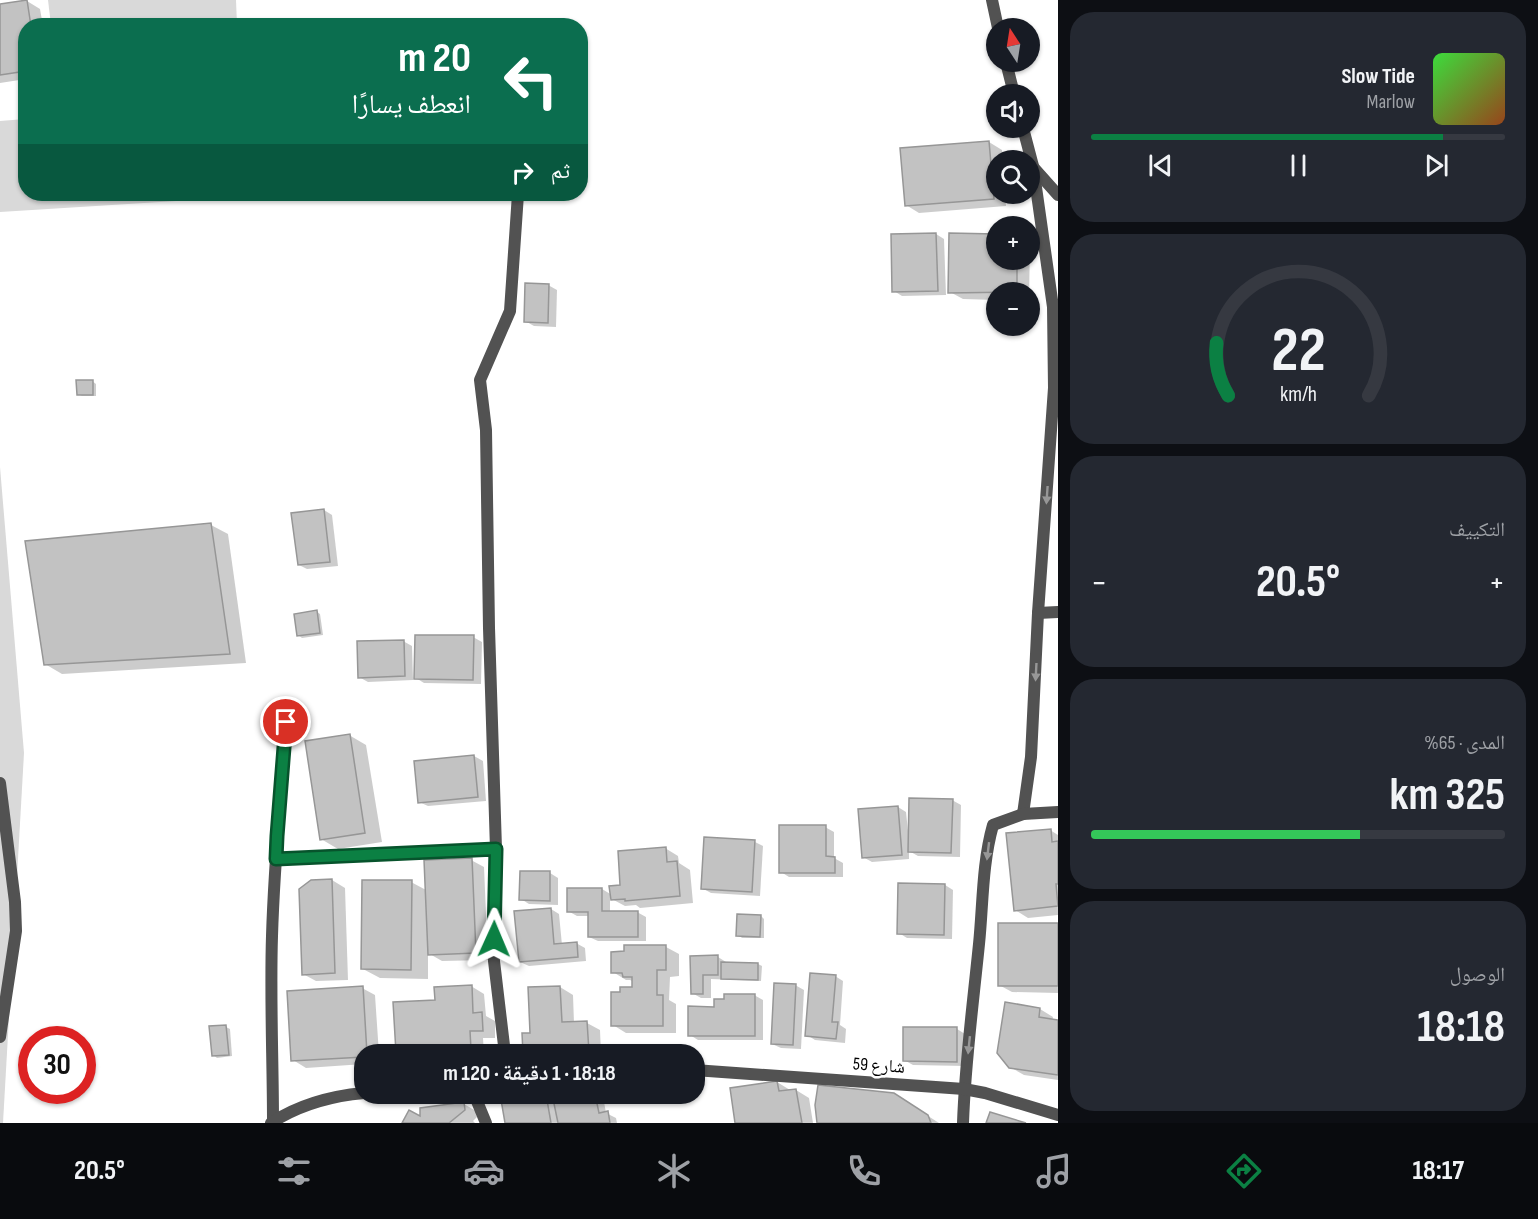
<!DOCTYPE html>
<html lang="ar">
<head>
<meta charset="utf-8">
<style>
	:root { --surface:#171b24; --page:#242831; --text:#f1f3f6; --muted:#9ea1a6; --line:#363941; --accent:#0b8043 }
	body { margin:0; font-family:"Sofia Sans Condensed","Noto Naskh Arabic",sans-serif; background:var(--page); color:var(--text); direction:rtl; height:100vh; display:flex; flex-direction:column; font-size:22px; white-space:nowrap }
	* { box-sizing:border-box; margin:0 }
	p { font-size:20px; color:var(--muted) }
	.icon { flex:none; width:33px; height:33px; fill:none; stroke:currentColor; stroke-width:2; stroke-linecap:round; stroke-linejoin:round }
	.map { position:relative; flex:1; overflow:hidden; direction:ltr }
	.sheet { display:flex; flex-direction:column; gap:12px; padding:12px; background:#0d0f14; width:480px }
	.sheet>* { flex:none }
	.guide { position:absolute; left:18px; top:18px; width:570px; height:183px; border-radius:24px; box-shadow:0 2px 4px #0004; direction:rtl; background:#0b6e4f; color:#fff; overflow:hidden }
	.needle { width:39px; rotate:348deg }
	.controls { position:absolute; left:986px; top:18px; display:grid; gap:12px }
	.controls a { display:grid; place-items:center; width:54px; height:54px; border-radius:50%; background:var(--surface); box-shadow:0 2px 4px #0004; font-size:30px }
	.speed { position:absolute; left:18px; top:1026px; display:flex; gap:12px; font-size:30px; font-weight:700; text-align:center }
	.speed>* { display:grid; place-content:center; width:78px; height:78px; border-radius:50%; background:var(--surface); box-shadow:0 2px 4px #0004; line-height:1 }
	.speed .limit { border:9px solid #d22; background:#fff; color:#111 }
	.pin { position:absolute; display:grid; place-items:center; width:51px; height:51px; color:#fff; margin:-26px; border:3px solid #fff; border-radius:50%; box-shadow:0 2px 6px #0007 }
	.me { position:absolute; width:66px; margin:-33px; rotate:1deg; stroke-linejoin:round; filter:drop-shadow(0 0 4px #0008) }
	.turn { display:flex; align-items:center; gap:21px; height:126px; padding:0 18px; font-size:27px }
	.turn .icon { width:78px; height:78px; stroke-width:2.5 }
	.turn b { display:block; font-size:42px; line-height:51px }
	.then { display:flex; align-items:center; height:57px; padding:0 18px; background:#0003; gap:12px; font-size:22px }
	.big { font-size:45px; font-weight:700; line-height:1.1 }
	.sheet .widget { flex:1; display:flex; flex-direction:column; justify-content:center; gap:9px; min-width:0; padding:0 21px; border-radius:24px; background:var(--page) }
	.sheet .dial { align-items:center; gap:0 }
	.dial svg { height:156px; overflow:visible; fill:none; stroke:var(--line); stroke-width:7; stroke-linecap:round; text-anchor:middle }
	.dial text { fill:var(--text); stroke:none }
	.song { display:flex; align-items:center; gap:18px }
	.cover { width:72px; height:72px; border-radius:9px; background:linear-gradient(135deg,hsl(120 70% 55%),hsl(20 70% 35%)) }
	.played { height:6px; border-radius:3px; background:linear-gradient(90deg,var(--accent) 85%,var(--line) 85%) }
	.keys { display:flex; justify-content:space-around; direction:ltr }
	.heat { display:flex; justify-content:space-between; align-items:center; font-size:33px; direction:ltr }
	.charge { height:9px; border-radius:4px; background:linear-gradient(90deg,#34c759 65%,var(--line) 0) }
	.trip { position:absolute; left:354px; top:1044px; width:351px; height:60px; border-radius:24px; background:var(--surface); box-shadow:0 2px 4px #0004; font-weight:700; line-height:60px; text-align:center; direction:rtl }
	.tabs { display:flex; height:96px; justify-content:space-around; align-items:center; background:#090b0e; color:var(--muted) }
	.tabs .icon { width:42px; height:42px }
	.tabs .on { color:var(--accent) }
	.tabs b { font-size:27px; color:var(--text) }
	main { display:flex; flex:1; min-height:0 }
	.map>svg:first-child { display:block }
</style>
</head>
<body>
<main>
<section class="sheet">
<div class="widget">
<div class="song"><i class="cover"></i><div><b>Slow Tide</b><p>Marlow</p></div></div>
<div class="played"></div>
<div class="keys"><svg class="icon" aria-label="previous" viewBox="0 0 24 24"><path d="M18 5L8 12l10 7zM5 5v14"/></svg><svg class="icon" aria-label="pause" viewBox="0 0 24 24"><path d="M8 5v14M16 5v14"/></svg><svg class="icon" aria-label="next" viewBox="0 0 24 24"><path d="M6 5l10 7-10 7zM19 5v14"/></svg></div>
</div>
<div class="widget dial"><svg viewBox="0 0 100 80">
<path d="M14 69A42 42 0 1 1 86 69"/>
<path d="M14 69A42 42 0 0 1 8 42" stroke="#0b8043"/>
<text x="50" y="56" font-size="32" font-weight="700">22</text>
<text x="50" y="72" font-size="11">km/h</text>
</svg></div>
<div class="widget"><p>التكييف</p>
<div class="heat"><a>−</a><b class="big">20.5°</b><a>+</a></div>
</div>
<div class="widget"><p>المدى · 65%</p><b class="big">325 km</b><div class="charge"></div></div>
<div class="widget"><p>الوصول</p><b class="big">18:18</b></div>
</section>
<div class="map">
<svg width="1058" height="1123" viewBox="0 0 1058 1123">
	<rect width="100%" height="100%" fill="#fff"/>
	<g fill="#d9d9d9">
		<polygon points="48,0 236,0 237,25 51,25"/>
		<polygon points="25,119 26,194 239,194 240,197 0,212 0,121"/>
		<polygon points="0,467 24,753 3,1123 0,1123"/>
	</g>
	<g fill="#0003">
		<polygon points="27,1 40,9 43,26 26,26 26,79 0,83 0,5"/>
		<polygon points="989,142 1002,150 1003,160 996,160 996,194 1005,194 1006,206 919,213 906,205"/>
		<polygon points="936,234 944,239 946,295 902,296 894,291"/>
		<polygon points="996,236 996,260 1029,260 1029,243 1030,243 1029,300 1029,292 996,292 996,300 963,299 950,292"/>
		<polygon points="548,285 557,290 556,327 534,326 525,321"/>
		<polygon points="92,381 96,384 96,396 82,396 78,394"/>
		<polygon points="324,510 332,515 338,566 307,569 299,565"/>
		<polygon points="211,525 228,534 246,663 62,674 45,664"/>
		<polygon points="317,612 320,614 323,635 302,638 298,635"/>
		<polygon points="473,637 482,642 481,684 424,683 416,678"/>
		<polygon points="403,641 412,646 413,680 368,682 359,677"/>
		<polygon points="349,735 366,745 382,842 338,849 321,839"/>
		<polygon points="474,756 483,761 486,801 428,806 419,802"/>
		<polygon points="952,800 961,805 960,857 918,856 909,851 909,859 872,862 863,857 898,807 906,812 908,831 910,831"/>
		<polygon points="825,827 834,832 834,858 843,863 843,877 789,877 781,872"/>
		<polygon points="1050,830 1058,835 1058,915 1028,918 1015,910"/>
		<polygon points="706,838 755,842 763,846 760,896 711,893 702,888"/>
		<polygon points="665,848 678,856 679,863 690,870 693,903 640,908 636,905 625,906 610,898 610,912 637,912 646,917 646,941 598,941 589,937 589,916 577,916 568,911 602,889 612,895"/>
		<polygon points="471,860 484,867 488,960 442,961 428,953 428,979 380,978 363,969 411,882 426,890"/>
		<polygon points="550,873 558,878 558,905 529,904 521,899"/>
		<polygon points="332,880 345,888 348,980 316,981 303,974"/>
		<polygon points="945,885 953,890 952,939 907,938 899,933"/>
		<polygon points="551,909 559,914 562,945 576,943 585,948 586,961 529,966 520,962"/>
		<polygon points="761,916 764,919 764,938 742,938 738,935"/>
		<polygon points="1058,924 1058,993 1012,992 999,985"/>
		<polygon points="666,947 679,954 679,976 670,977 669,1000 676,1004 676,1033 626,1033 613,1025 622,994 633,989 634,982 630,980 626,980 613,972"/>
		<polygon points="692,957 718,957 726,962 726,964 758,964 762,966 761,981 711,979 711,998 701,998 692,993"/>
		<polygon points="835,976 843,981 840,1025 846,1029 845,1043 815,1040 807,1035"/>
		<polygon points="795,985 804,990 801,1049 781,1048 772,1044"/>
		<polygon points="471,986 484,994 486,1016 495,1021 495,1038 483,1038 484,1054 402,1054 397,1052 436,1002"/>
		<polygon points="560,987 573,995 574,1023 587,1023 600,1030 601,1054 525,1054 524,1035 531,1034"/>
		<polygon points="362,988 375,995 379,1054 364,1054 364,1064 306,1068 293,1060"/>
		<polygon points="754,995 763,1000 763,1040 698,1040 690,1035 715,1008"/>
		<polygon points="1040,1009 1053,1017 1052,1021 1058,1022 1058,1080 1024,1075 1010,1067"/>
		<polygon points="226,1027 230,1029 232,1056 217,1058 213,1055"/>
		<polygon points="957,1029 965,1034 965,1066 913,1065 904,1060"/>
		<polygon points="777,1082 790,1090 796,1090 809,1098 813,1123 737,1123"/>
		<polygon points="510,1094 598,1094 603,1096 606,1113 616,1118 617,1123 507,1123 502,1095"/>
		<polygon points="908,1103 939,1123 818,1123"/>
		<polygon points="464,1104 476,1111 477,1117 473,1121 475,1123 404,1123"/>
	</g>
	<g fill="#c2c2c2" stroke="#969696" stroke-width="1.5">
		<polygon points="27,0 31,26 26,26 26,71 0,75 0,4"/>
		<polygon points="989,141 994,199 905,206 900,148"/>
		<polygon points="936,233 938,291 892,292 891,234"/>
		<polygon points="949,233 996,234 996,260 1017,260 1017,292 948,293"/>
		<polygon points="525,283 549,284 548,323 524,322"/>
		<polygon points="76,380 93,380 93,395 77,395"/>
		<polygon points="324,509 330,562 298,565 291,513"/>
		<polygon points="211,523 230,654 44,665 25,541"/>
		<polygon points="317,610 320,633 297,636 294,614"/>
		<polygon points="415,635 474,635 473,680 414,679"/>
		<polygon points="404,640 405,676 358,678 357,641"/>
		<polygon points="350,734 365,833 320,840 305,741"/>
		<polygon points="474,755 478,797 418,803 414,761"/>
		<polygon points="909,798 953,799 951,853 908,852"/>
		<polygon points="898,806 902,855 862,858 858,809"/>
		<polygon points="779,825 826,825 826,856 835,857 835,873 779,873"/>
		<polygon points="1051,829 1052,842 1058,841 1058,884 1056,884 1058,906 1014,911 1006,833"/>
		<polygon points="704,837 755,840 752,892 701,889"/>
		<polygon points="666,847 667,862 677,861 680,896 625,901 625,899 611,900 609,886 620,885 618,851"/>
		<polygon points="472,858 476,953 428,955 424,860"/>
		<polygon points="520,871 550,871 550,901 519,900"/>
		<polygon points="332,879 335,973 302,975 299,889 311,880"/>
		<polygon points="362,880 412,880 411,970 361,969"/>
		<polygon points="898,883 945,884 944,935 897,934"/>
		<polygon points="567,888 602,888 602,911 638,911 638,937 588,937 588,912 567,912"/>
		<polygon points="551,908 554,944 577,942 578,957 519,962 514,911"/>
		<polygon points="737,914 761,915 760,937 736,936"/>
		<rect x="998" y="923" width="60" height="63"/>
		<polygon points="624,945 666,945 666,970 657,970 657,995 663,995 663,1026 611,1026 611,992 620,992 620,987 632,987 632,977 623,977 622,973 611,973 611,952 624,951"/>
		<polygon points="718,955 718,975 703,975 703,994 691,994 690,956"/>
		<polygon points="721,962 758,963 758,980 721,979"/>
		<polygon points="810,973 836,975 832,1022 838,1022 836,1039 805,1036"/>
		<polygon points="774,983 796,984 793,1045 771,1044"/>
		<polygon points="472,985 473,1013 482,1012 483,1031 470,1031 471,1049 396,1053 393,1002 435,1000 434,987"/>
		<polygon points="363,986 367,1054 364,1054 364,1057 291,1061 287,991"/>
		<polygon points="560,986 562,1022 587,1021 589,1052 523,1054 522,1033 530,1033 528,987"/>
		<polygon points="724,994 755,994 755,1036 688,1036 688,1006 714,1007 714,999 724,999"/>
		<polygon points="1005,1002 1040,1008 1039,1017 1058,1020 1058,1075 1009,1068 997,1053"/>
		<polygon points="226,1025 229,1055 212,1056 209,1026"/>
		<polygon points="903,1027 957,1027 957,1062 903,1061"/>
		<polygon points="777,1081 779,1091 796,1089 802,1123 735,1123 730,1088"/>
		<polygon points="818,1085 894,1093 928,1115 931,1123 817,1123 815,1105"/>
		<polygon points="500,1094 546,1094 551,1123 505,1123"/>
		<polygon points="552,1094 595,1094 599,1113 608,1111 610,1123 558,1123"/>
		<polygon points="464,1102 465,1110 449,1123 402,1123 409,1110 420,1116 420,1108"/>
		<polygon points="990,1112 1026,1123 986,1123"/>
	</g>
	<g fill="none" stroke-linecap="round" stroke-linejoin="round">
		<g stroke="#525252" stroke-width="12">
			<polyline points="992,0 998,28"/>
			<polyline points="1006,62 1014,94"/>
			<polyline points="1023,128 1033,166 1053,307 1054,388 1038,613 1031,757 1023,814"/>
			<polyline points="1033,167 1058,195"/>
			<polyline points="1038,613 1058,612"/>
			<polyline points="0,783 15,902 16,931 0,1037"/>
			<polyline points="276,859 496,849"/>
			<polyline points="505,1054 494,961 496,849 489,628 486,430 480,380 510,311 518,194"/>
			<polyline points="474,1094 486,1123"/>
			<path d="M273 1123C273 1061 270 998 272 936 274 865 281 794 286 722"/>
			<path d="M963 1123C965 1063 973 1004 979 944 983 905 982 864 993 825L1023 814 1058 812"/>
		</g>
		<g stroke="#525252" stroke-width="12">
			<polyline points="694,1070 964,1089 985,1093 1058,1115"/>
			<path d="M271 1123C300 1104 331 1096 364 1093"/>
		</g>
	</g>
	<defs><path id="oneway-solid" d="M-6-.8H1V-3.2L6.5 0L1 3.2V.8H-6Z" transform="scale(1.5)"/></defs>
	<g fill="#979797">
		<use href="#oneway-solid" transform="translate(1047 495) rotate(94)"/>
		<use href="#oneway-solid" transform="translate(1036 672) rotate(93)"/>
		<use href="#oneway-solid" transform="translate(988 851) rotate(97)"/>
		<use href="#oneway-solid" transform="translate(969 1045) rotate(96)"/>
	</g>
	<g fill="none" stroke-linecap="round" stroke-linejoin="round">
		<defs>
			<polyline id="route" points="286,722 277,836 276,859 496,849 494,939"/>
		</defs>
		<use href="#route" stroke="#07532c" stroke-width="15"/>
		<use href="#route" stroke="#0b8043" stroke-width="10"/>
	</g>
	<g text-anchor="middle" stroke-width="5" stroke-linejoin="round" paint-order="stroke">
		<g font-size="18" fill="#000" stroke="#fff">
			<text transform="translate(879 1065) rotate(4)" y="6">شارع 59</text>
		</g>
	</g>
</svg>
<div class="controls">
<a><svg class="needle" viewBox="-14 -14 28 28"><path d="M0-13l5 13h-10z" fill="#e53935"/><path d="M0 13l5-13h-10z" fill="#9ea1a6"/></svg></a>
<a><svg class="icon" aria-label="sound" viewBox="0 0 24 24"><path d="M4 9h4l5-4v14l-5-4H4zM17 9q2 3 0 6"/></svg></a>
<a><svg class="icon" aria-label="search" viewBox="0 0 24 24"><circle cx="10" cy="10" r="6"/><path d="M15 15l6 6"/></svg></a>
<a>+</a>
<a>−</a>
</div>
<div class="speed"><div class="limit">30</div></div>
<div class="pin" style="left:286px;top:722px;background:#d93025"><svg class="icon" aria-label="arrive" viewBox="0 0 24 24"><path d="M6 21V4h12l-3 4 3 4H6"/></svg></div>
<svg class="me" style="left:494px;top:939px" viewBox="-20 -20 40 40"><path d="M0-17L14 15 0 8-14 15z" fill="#0b8043" stroke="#fff" stroke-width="4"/></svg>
<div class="trip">18:18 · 1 دقيقة · 120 m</div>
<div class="guide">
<div class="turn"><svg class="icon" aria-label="left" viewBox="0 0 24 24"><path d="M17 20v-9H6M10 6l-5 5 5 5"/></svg><div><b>20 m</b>انعطف يسارًا</div></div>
<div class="then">ثم<svg class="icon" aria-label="right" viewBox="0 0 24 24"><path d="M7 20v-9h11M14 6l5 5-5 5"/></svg></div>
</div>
</div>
</main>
<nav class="tabs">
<b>18:17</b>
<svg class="icon on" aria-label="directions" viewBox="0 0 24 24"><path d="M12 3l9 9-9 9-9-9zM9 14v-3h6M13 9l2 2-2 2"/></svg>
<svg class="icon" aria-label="music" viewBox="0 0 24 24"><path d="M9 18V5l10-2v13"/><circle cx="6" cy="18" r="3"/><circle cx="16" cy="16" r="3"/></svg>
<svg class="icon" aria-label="phone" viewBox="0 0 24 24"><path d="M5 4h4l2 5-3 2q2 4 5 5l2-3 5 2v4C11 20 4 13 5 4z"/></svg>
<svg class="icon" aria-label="climate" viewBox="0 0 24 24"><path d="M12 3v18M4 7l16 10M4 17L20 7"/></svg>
<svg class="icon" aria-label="car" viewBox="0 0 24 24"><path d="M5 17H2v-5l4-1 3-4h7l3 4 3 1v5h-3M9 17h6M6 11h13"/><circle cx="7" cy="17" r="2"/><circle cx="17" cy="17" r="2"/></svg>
<svg class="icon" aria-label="filters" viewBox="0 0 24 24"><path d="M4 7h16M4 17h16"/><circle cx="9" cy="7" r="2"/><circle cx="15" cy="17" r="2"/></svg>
<b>20.5°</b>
</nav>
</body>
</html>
